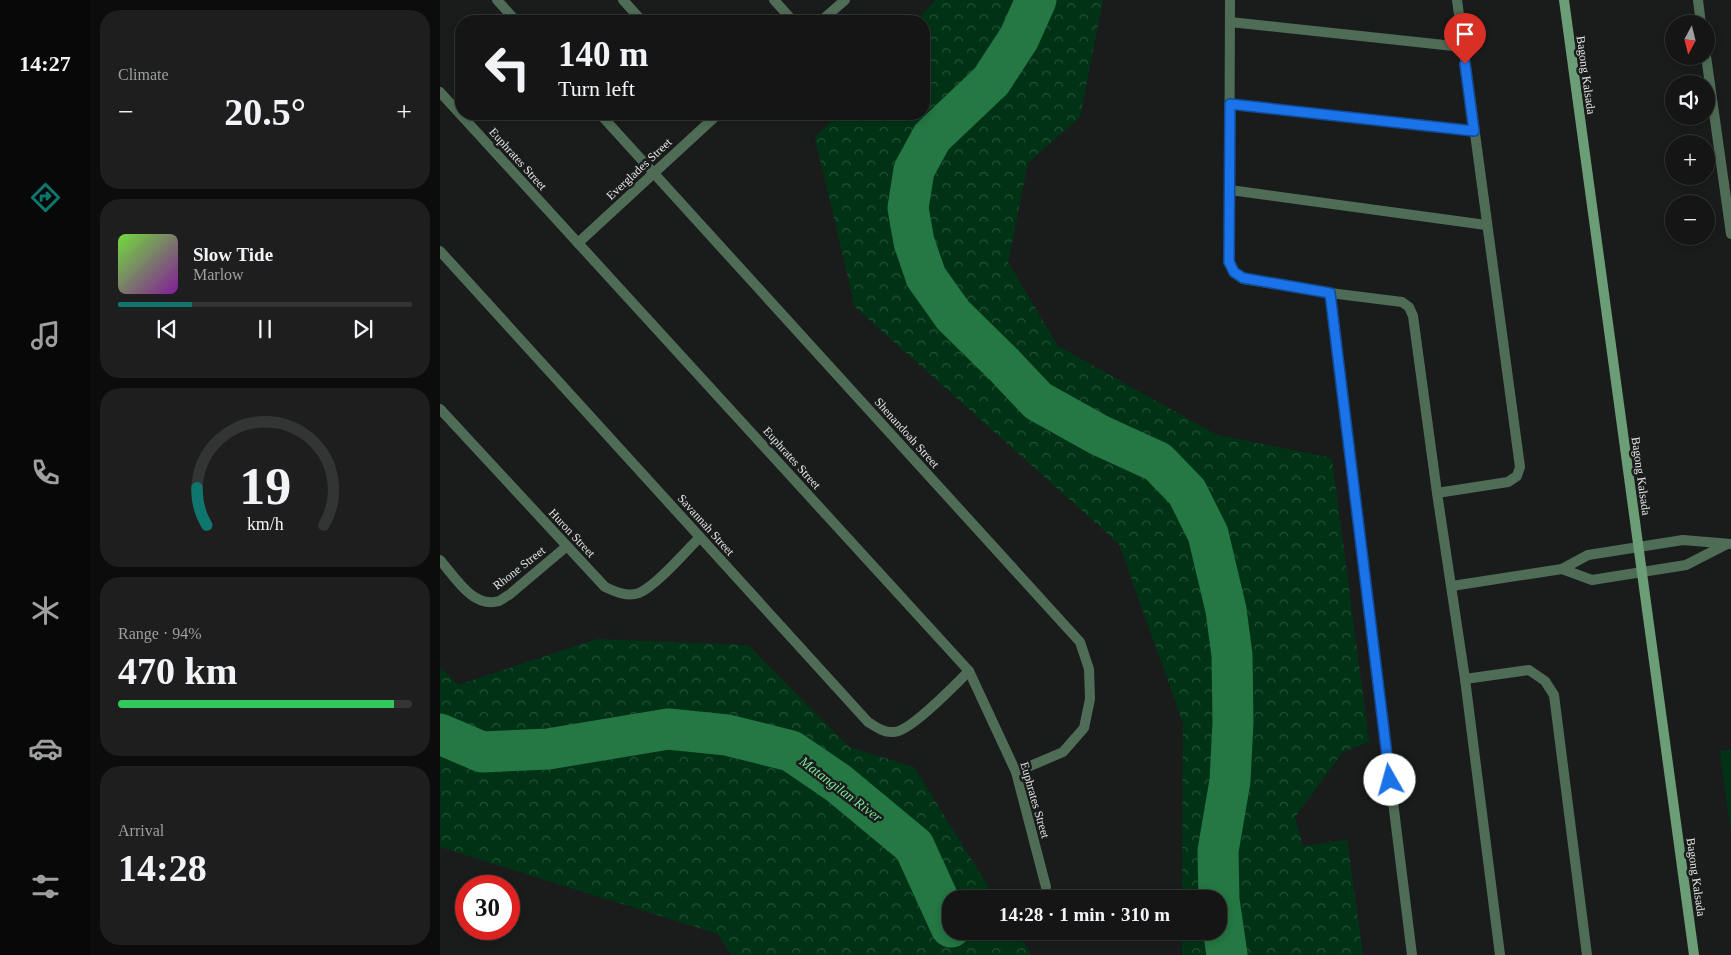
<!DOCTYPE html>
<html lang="en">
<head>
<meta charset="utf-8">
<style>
	:root { --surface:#141514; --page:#1d1e1d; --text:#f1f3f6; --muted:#9d9fa0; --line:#333434; --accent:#0f766e }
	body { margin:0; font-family:"Times New Roman",serif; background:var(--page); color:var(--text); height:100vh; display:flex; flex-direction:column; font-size:19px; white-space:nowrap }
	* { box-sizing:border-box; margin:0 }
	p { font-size:16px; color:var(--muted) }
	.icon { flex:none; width:28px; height:28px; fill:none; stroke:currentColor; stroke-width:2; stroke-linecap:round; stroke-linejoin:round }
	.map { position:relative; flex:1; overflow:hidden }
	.sheet { display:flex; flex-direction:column; gap:10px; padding:10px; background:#0b0c0b; width:350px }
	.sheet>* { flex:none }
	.top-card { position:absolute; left:15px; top:15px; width:475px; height:105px; border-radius:20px; box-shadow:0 2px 8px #0003,0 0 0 1px var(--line); background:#141514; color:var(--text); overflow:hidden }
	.needle { width:32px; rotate:187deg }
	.controls { position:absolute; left:1225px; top:15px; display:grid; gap:10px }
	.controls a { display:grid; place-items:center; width:50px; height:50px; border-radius:50%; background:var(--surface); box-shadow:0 2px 8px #0003,0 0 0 1px var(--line); font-size:25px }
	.speed { position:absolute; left:15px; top:875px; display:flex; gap:10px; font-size:25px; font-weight:700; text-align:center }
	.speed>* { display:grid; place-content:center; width:65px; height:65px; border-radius:50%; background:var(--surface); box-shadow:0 2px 8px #0003,0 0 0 1px var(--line); line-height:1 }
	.speed .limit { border:8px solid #d22; background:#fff; color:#111 }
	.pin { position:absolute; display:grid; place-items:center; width:42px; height:42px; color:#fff; margin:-51px -21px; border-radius:50% 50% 50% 0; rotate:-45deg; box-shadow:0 0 5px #0007 }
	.pin .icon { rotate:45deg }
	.me { position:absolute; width:55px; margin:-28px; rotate:353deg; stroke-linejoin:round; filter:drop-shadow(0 0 4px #0008) }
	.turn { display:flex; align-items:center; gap:18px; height:105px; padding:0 20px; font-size:22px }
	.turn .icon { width:65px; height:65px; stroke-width:2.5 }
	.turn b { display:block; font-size:35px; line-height:42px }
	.big { font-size:38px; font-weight:700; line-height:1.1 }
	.sheet .card { flex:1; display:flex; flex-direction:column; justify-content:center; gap:8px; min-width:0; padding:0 18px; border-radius:20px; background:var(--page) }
	.sheet .dial { align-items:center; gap:0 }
	.dial svg { height:130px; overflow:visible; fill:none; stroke:var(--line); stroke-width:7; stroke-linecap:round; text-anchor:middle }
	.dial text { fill:var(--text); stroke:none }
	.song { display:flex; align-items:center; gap:15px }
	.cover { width:60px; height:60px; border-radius:8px; background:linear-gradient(135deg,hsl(100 70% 55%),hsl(290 70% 35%)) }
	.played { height:5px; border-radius:2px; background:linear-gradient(90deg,var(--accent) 25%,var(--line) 25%) }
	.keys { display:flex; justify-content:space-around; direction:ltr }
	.heat { display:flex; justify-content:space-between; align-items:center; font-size:28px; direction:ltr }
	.charge { height:8px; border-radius:4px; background:linear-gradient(90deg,#34c759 94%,var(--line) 0) }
	.trip { position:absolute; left:502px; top:890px; width:285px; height:50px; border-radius:20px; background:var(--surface); box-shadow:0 2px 8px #0003,0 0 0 1px var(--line); font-weight:700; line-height:50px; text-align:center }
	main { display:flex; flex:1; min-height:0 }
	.menu { display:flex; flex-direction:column; width:90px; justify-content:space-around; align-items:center; background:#080808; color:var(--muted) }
	.menu .icon { width:35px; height:35px }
	.menu .active { color:var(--accent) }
	.menu b { font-size:22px; color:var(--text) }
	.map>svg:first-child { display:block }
</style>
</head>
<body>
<main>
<nav class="menu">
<b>14:27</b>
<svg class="icon active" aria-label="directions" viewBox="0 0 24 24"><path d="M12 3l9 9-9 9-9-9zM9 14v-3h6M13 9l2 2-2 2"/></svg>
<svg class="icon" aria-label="music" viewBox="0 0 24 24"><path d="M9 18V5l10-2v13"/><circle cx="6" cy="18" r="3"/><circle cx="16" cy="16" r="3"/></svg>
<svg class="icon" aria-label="phone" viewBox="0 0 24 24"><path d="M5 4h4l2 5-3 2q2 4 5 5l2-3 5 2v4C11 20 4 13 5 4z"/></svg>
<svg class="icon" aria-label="climate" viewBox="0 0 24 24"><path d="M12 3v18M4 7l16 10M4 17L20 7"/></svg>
<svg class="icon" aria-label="car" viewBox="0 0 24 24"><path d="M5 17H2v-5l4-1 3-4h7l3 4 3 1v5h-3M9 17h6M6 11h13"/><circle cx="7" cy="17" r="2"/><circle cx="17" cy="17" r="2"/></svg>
<svg class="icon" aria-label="filters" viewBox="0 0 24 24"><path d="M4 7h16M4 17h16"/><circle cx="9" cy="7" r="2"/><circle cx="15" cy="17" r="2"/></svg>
</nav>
<section class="sheet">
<div class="card"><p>Climate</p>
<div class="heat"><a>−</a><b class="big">20.5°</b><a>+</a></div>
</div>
<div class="card">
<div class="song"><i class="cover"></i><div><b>Slow Tide</b><p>Marlow</p></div></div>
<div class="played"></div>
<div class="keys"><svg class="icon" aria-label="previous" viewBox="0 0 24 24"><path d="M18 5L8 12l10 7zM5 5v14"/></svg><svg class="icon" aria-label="pause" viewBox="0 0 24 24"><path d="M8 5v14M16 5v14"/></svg><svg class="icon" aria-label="next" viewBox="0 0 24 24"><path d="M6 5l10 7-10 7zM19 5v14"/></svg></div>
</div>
<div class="card dial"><svg viewBox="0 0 100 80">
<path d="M14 69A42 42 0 1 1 86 69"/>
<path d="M14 69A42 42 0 0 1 8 46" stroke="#0f766e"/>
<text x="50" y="56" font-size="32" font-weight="700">19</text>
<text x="50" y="72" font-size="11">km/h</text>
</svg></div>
<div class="card"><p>Range · 94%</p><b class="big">470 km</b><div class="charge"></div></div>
<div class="card"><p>Arrival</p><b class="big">14:28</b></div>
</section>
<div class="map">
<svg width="1291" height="955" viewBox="0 0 1291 955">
	<defs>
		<pattern id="forest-crowns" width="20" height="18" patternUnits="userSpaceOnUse" patternTransform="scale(1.25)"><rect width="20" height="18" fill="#003315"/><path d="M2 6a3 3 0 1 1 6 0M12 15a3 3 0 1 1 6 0" fill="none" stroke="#255037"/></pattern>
	</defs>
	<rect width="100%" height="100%" fill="#1a1c1b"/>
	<g fill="url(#forest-crowns)">
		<polygon points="495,0 663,0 640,117 588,163 568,262 618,346 777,435 892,458 929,742 903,752 855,817 863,846 907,840 923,955 742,955 742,931 779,931 779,899 742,899 743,723 679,544 415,307 375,138 397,114 484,114 484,21 477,21"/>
		<polygon points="157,639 308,645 409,747 474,767 556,899 511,899 511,931 577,931 591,955 291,955 278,934 0,847 0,667 18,685"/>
	</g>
	<polygon fill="#003315" points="1291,749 1291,834 1280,751"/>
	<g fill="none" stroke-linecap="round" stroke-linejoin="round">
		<g stroke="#257743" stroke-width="41">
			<polyline points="596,0 579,38 551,81 492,137 474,170 468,208 474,242 486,277 513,315 564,365 598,401 659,435 718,462 747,492 768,534 786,610 792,655 793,722 790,781 778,851 779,900 787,955"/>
			<polyline points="0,734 42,752 108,749 228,729 287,735 351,751 398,783 474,846 511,927"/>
		</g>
		<g stroke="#4f6d56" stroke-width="10">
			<polyline points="57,0 76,21"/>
			<polyline points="183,0 202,21"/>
			<polyline points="334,0 353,21"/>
			<polyline points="790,0 789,262 794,273 803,279 890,293 962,302 969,307 973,316 997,493 1025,679 1060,955"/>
			<polyline points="1258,0 1261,24"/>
			<polyline points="381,21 405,0"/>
			<polyline points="790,22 1023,47"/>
			<polyline points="1266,56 1291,234"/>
			<polyline points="0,92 529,671 576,772 606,887"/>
			<polyline points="790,104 1034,131"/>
			<polyline points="160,114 640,642 649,669 650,699 644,728 623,752 576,772"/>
			<polyline points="790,190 1046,225"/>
			<polyline points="138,243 278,114"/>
			<path d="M0 251 428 722C436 727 444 733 454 732 470 732 516 684 529 671"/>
			<polyline points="890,293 972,955"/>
			<path d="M0 409 165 587C176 592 187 597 199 593 216 586 246 551 260 537"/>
			<polyline points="997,493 1068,482 1077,476 1080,467 1017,0"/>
			<path d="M0 560C15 577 33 609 59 601 62 600 66 596 69 595L127 546"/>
			<polyline points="1122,569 1152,580 1246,565 1287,544"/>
			<polyline points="1012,586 1122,569 1148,555 1243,540 1291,544"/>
			<polyline points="1025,679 1089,670 1105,681 1114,695 1147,955"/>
		</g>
		<polyline stroke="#6b9d77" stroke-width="10" points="1124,0 1254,955"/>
	</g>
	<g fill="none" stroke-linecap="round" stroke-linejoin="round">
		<defs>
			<polyline id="route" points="950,780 890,293 803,278 794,272 789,262 790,104 1034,131 1025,64"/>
		</defs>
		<use href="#route" stroke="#114b97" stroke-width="12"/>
		<use href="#route" stroke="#1a73e8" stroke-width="9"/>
	</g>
	<g text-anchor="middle" stroke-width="5" stroke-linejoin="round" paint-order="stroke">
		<g font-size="12" fill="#e3e5e4" stroke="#1a1c1b">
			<text transform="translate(1146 75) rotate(82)" y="4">Bagong Kalsada</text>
			<text transform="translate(78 159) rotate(48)" y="4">Euphrates Street</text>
			<text transform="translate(199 169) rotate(-43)" y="4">Everglades Street</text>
			<text transform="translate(467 433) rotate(48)" y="4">Shenandoah Street</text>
			<text transform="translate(352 458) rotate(48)" y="4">Euphrates Street</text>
			<text transform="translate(1201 476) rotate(82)" y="4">Bagong Kalsada</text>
			<text transform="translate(266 525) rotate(48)" y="4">Savannah Street</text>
			<text transform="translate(132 533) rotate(47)" y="4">Huron Street</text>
			<text transform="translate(79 568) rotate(-38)" y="4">Rhone Street</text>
			<text transform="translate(595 800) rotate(74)" y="4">Euphrates Street</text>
			<text transform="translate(1256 877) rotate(82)" y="4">Bagong Kalsada</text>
		</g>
		<g font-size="14" font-style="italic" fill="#7be49a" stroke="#1a1c1b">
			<text transform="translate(401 789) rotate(37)" y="5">Matangilan River</text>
		</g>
	</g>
</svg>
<div class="controls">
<a><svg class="needle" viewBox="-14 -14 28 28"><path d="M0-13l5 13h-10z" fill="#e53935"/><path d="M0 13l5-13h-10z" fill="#9d9fa0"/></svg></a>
<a><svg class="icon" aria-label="sound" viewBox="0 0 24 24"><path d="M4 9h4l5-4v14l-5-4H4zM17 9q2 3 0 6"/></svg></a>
<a>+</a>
<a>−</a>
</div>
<div class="speed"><div class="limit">30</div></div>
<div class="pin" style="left:1025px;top:64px;background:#d93025"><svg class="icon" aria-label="arrive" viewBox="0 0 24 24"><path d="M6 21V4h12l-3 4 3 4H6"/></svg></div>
<svg class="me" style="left:950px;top:780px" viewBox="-20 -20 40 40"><circle r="19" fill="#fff"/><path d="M0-13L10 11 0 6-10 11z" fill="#1a73e8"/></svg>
<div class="trip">14:28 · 1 min · 310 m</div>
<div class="top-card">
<div class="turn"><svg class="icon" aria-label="left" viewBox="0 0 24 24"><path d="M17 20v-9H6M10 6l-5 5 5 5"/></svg><div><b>140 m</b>Turn left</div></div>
</div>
</div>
</main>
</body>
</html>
